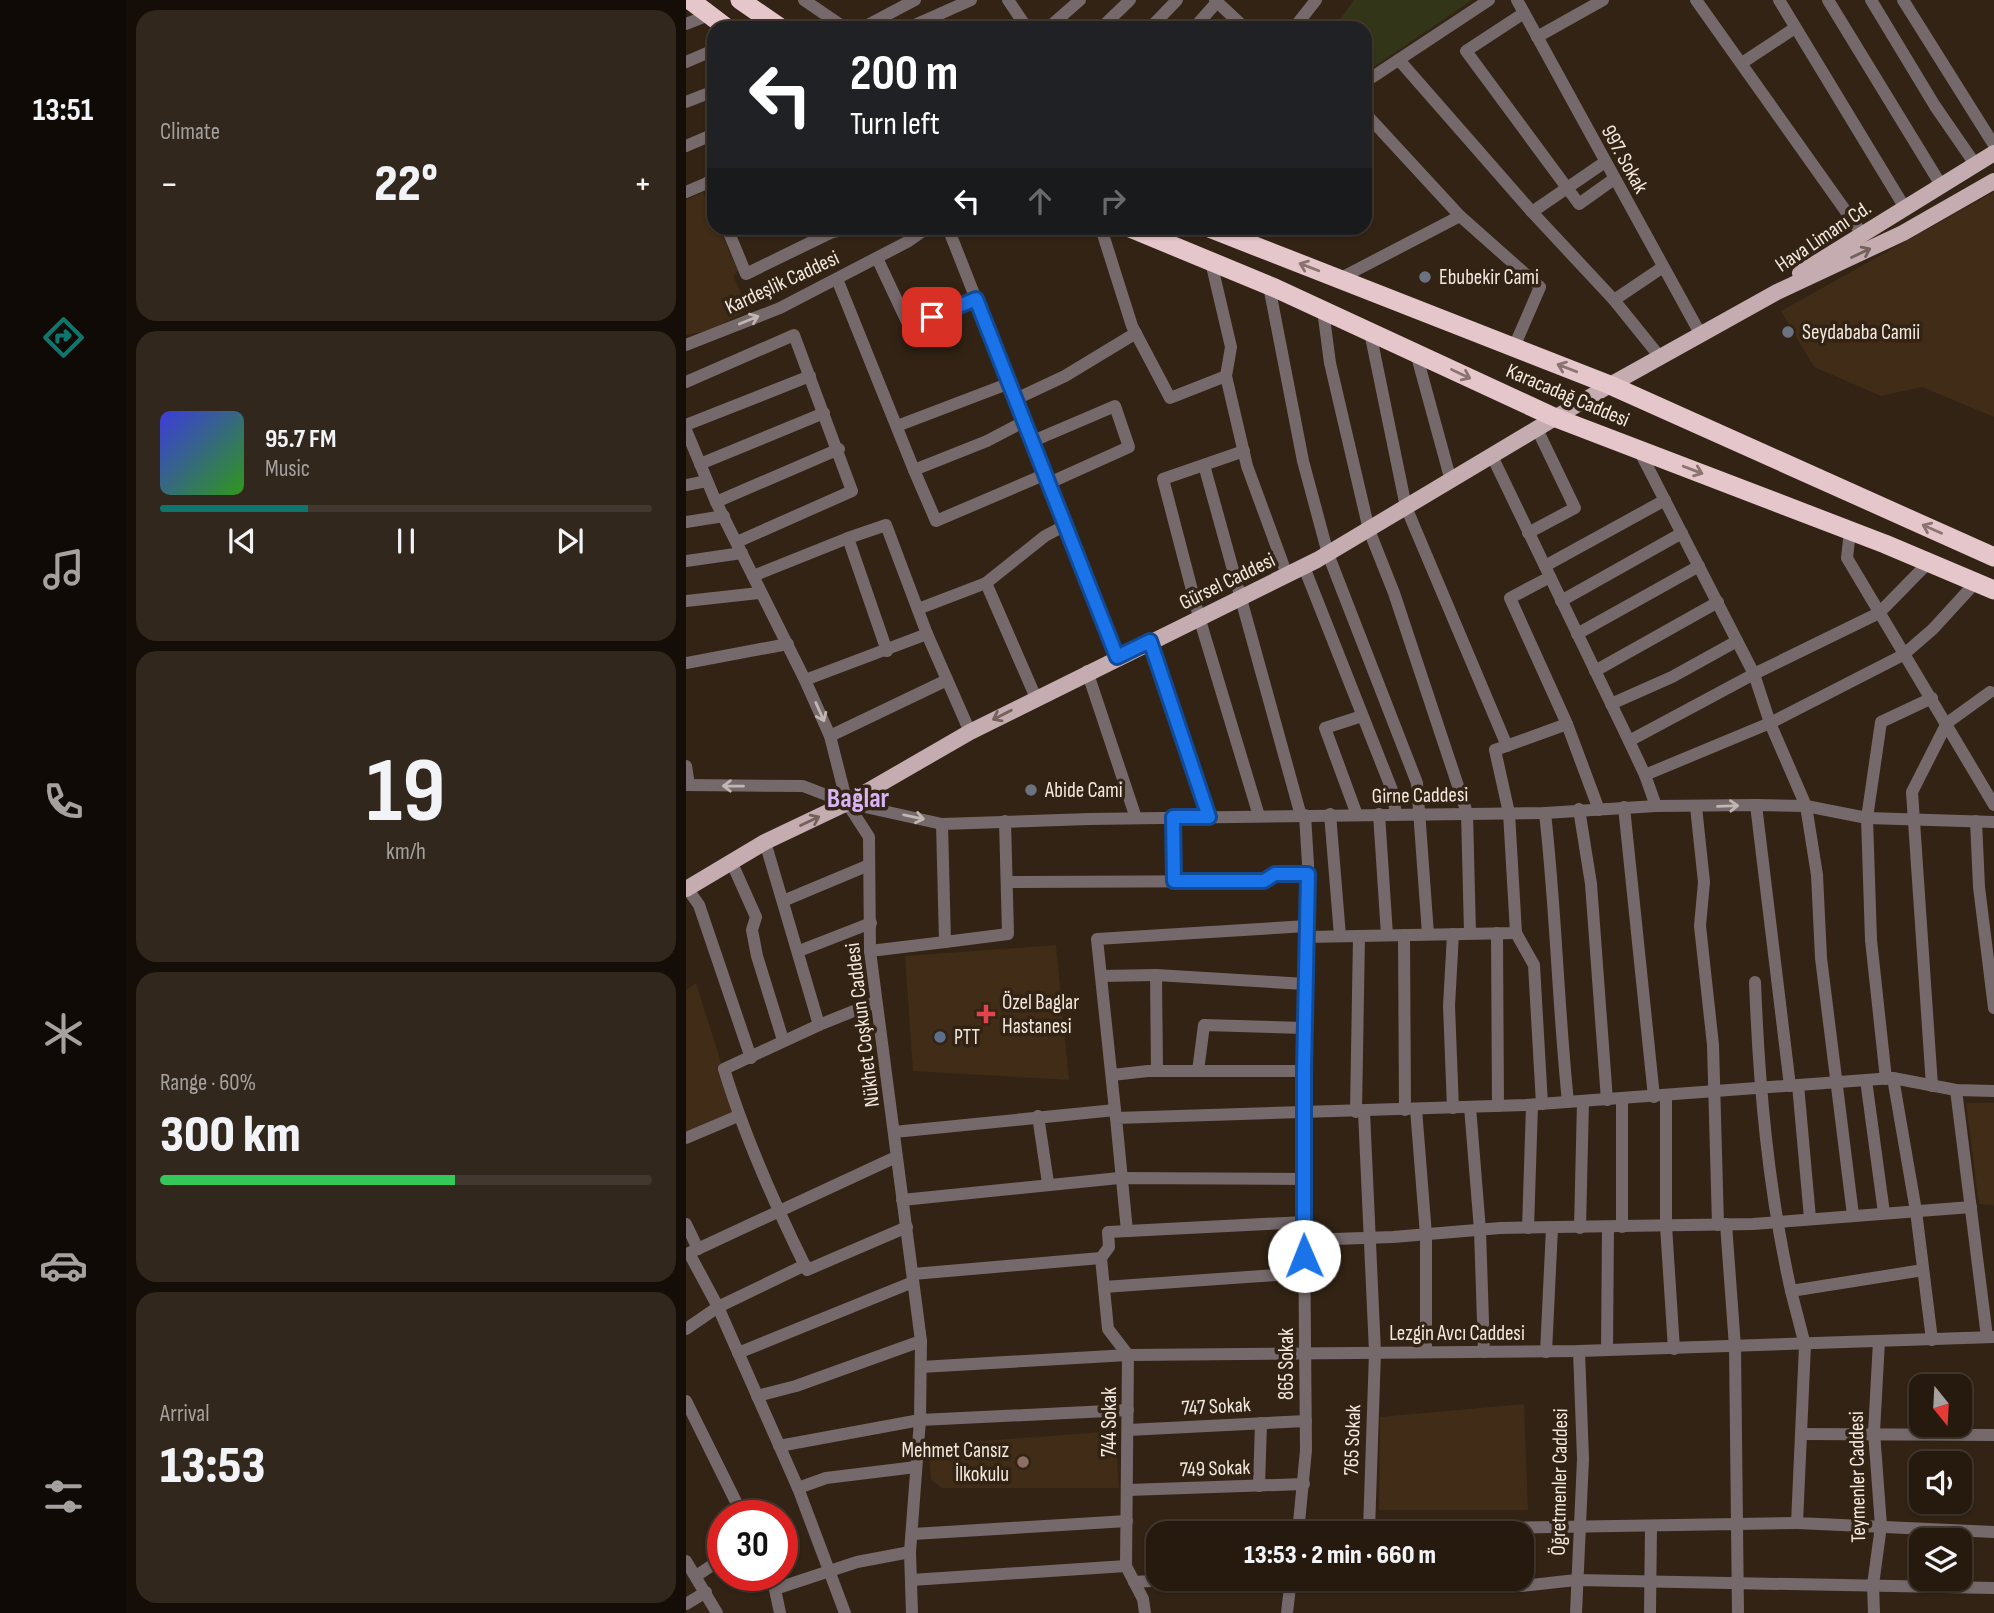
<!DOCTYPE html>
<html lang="en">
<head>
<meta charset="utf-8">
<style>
	:root { --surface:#261a0f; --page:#32271d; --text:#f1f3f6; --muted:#a4a19e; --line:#42382f; --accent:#0f766e }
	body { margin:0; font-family:"Sofia Sans Condensed",sans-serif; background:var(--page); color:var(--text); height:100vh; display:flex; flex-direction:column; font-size:26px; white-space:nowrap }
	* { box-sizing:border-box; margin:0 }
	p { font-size:23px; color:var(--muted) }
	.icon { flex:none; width:38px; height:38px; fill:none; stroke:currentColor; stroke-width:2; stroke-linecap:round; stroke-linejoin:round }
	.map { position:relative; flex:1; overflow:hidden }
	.panel { display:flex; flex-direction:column; gap:10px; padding:10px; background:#150e08; width:560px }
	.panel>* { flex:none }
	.guide { position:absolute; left:21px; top:21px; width:665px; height:214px; border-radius:21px; box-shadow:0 2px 5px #0004,0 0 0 2px var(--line); background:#202124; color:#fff; overflow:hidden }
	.needle { width:46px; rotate:162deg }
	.fabs { position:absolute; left:1223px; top:1374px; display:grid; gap:14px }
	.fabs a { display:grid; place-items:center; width:63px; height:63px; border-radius:14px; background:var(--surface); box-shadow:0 2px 5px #0004,0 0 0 2px var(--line); font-size:35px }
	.speed { position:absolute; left:21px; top:1500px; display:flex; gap:14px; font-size:35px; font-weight:700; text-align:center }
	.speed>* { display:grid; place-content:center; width:91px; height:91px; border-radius:50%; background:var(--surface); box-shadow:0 2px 5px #0004,0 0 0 2px var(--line); line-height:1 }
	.speed .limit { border:10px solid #d22; background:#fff; color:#111 }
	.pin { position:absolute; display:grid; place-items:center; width:60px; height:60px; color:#fff; margin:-30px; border-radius:14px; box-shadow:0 4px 10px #0006 }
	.me { position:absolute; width:77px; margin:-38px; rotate:359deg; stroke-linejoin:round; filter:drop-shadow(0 0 5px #0008) }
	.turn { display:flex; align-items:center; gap:24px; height:147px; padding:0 28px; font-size:32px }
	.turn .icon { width:91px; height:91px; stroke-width:2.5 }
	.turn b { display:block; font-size:49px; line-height:60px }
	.lanes { display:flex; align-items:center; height:66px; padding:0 28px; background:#0003; justify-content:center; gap:35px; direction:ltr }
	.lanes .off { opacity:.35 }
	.big { font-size:52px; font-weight:800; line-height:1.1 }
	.panel .tile { flex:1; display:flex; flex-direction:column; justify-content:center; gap:10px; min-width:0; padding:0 24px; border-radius:21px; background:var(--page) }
	.panel .dial { align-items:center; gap:0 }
	.dial b { font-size:91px; line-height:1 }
	.song { display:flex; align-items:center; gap:21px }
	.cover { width:84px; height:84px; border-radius:10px; background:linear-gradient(135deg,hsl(240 70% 55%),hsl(110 70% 35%)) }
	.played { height:7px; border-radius:4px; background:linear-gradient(90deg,var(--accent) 30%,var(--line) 30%) }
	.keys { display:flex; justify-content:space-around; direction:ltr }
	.heat { display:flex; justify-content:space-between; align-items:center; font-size:38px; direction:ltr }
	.charge { height:10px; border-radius:5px; background:linear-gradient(90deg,#34c759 60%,var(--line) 0) }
	.trip { position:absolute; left:460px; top:1521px; width:388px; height:70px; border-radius:21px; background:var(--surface); box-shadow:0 2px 5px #0004,0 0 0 2px var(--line); font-weight:800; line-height:70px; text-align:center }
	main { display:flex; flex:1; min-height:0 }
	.tabs { display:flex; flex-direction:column; width:126px; justify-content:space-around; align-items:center; background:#0f0a06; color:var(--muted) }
	.tabs .icon { width:49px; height:49px }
	.tabs .active { color:var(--accent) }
	.tabs b { font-size:32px; color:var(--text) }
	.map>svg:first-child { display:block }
</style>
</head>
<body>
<main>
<nav class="tabs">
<b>13:51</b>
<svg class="icon active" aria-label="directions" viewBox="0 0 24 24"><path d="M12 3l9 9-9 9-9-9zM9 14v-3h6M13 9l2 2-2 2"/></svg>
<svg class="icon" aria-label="music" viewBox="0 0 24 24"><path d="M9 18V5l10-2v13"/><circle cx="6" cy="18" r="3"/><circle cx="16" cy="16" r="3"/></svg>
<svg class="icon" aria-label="phone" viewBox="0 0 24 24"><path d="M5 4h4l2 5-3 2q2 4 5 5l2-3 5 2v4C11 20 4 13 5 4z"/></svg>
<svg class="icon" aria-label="climate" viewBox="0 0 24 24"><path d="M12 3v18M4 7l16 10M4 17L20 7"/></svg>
<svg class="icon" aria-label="car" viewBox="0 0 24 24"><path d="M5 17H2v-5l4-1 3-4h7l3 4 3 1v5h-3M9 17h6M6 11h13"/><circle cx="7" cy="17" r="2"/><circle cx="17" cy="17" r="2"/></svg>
<svg class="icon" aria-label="filters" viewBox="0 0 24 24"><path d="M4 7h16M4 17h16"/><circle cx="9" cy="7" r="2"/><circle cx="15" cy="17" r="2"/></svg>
</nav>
<section class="panel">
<div class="tile"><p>Climate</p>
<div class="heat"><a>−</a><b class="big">22°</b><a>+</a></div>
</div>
<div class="tile">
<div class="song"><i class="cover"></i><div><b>95.7 FM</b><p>Music</p></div></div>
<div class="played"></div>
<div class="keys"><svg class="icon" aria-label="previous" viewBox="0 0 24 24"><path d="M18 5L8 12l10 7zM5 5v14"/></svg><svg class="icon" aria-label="pause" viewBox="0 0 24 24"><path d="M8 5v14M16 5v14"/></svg><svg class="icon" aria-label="next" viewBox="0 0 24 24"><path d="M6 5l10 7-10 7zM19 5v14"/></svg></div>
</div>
<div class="tile dial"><b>19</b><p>km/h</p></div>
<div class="tile"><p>Range · 60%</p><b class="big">300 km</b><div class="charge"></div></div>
<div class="tile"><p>Arrival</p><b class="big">13:53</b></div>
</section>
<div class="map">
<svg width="1308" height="1613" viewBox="0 0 1308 1613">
	<rect width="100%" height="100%" fill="#322314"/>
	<g fill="#402c17">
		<polygon points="17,192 28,217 28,228 33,228 52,271 47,276 63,309 26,330 0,335 0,200"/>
		<polygon points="1308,192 1308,417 1236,387 1195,396 1128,367 1095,311"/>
		<polygon points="370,945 383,1080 227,1071 219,956"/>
		<polygon points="10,983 51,1113 0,1134 0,990"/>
		<polygon points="1280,1103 1308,1103 1308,1205 1293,1204"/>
		<polygon points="838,1404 842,1510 693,1510 694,1417"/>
		<polygon points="429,1431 433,1488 256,1488 245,1480 242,1445"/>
	</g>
	<polygon fill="#333519" points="668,0 786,0 679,73 679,28 648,28"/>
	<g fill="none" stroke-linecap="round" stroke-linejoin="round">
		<g stroke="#75696b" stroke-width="12">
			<polyline points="118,0 159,28"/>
			<polyline points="322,0 341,28"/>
			<polyline points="529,0 559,28"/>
			<polyline points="831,0 1015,335"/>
			<polyline points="1010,0 1176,234"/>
			<polyline points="1093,0 1219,208"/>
			<polyline points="1142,0 1255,185"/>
			<polyline points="1185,0 1249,106 1289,164"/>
			<polyline points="1217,0 1308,145"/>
			<polyline points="838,13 780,51 893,204 928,179"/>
			<polyline points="0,24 23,15"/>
			<polyline points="176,28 229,0"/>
			<polyline points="222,28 285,0"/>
			<polyline points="362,28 394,0"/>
			<polyline points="415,28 444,0"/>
			<polyline points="464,28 491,0"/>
			<polyline points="508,28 531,2"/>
			<polyline points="608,28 630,0"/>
			<polyline points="851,37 917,0"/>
			<polyline points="713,60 846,212"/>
			<polyline points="0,62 28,50"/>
			<polyline points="1056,63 1109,28"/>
			<polyline points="679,82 803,0"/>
			<polyline points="0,102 28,91"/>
			<polyline points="0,146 28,134"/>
			<polyline points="919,162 846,212 928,300"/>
			<polyline points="22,182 28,196"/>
			<polyline points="0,192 28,180"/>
			<polyline points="774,216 854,287 828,347"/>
			<polyline points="41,228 60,274 144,233 164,228"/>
			<polyline points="262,228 431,657"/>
			<polyline points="415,228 446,326 484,398 540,376"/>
			<polyline points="191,258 223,326 290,299"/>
			<polyline points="525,262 545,347 540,376 561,466 601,575"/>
			<polyline points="151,279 228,470 301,441 339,421"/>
			<polyline points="653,279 774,216 679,113"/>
			<polyline points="583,286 617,461 642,554 731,783 742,934"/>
			<polyline points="637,310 644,363 683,530 708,593 781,813 784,933"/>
			<polyline points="684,332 720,507 821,746"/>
			<polyline points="0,345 94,308 221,242 241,228"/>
			<polyline points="730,353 765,481"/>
			<polyline points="974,357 928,300 977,267"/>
			<polyline points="0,382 108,335 166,491 51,542"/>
			<polyline points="330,399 379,376 450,333"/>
			<polyline points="0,425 124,376"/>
			<polyline points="211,426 324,383"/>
			<polyline points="0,430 30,502 119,680 144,736 161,803 183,837 184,951 235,1341 234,1420 224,1552 226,1613"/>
			<polyline points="347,441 429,406 443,447 363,483"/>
			<polyline points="953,450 1068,674 1084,723 1120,806 1131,875 1135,958 1167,1215"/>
			<polyline points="558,451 477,479 513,617 573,816"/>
			<polyline points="806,456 943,741"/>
			<polyline points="14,464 138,413"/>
			<polyline points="518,465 615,816"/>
			<polyline points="228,470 250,521 360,474"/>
			<polyline points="0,485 21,481"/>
			<polyline points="30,502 153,449"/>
			<polyline points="0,522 38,516"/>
			<polyline points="1164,531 1161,558 1308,805"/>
			<polyline points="842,533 889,508 851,429"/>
			<polyline points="0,561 56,553"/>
			<polyline points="859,566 979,500"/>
			<polyline points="618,567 706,790 710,814"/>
			<polyline points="67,576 162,538"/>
			<polyline points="864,577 824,598 881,724 913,810"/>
			<polyline points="0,601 73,593"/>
			<polyline points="875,601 996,533"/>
			<polyline points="232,609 300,583"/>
			<polyline points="891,634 1013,566"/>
			<polyline points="464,641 523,817"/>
			<polyline points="201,651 162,538 200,525 241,634"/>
			<polyline points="0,663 102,644"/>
			<polyline points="401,671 450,818"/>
			<polyline points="909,671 1032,602"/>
			<polyline points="119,680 241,634 284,732"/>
			<polyline points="350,698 300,583 359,536 380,525"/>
			<polyline points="925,704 986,677 1051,641"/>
			<polyline points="144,736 261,680"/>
			<polyline points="0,766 3,785"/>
			<polyline points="959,775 943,741 1068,674 1193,613 1243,562"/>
			<polyline points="0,785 117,786 161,803 256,824 403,819 859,813 970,806 1070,805 1120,806 1181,818 1308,822"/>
			<polyline points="1070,805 1104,1086"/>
			<polyline points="970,806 959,775 1084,723 1217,655 1247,629 1290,582"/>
			<polyline points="938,807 968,1097"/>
			<polyline points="1010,807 1018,882 1014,926 1027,1045 1032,1225"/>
			<polyline points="893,809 905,884 921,1100"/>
			<path d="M859 813C870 910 872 1006 882 1102"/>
			<polyline points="644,814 654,936"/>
			<polyline points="693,814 701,935"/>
			<polyline points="671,815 639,728 676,716"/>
			<polyline points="487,817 488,881"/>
			<polyline points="1290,821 1293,887 1308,1008"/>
			<polyline points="79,842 133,1025 190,1002"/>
			<polyline points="45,861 70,917 66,930 71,956 97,1040"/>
			<polyline points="321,882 578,881 589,874 622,874"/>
			<polyline points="1,888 13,905 65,1058"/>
			<polyline points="97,901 183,865"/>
			<polyline points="811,933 812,1106"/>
			<polyline points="830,933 848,965 856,1104"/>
			<polyline points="767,934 763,1006 767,1108"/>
			<polyline points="718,935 719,1110"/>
			<polyline points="620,937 830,933 823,813 809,750 881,724"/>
			<polyline points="259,942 322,934 319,821"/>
			<polyline points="113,951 185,923"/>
			<polyline points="184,951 259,942 256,824"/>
			<polyline points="415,976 470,975"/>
			<path d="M1069 982C1073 1087 1082 1188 1105 1291"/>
			<path d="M133 1025 38 1069C59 1138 89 1205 121 1270L221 1227"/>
			<polyline points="471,1071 470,975 619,984"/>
			<polyline points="512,1071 518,1025 618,1028"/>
			<polyline points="426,1075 462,1071 618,1071"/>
			<polyline points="1207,1078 1230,1211 1246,1340"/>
			<polyline points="1200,1079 1185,940 1181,818 1195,722 1246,698"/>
			<polyline points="1180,1080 1198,1213"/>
			<polyline points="1112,1085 1124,1218"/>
			<polyline points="1246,1086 1226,792 1261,723 1304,692"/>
			<polyline points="1270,1090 1301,1337"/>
			<polyline points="980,1096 980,1226 988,1349"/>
			<polyline points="936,1099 936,1227"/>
			<polyline points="784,1107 794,1230 798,1352"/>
			<polyline points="730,1109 740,1235 740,1352"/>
			<polyline points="429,1110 411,939 621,926"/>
			<polyline points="670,1112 673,936"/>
			<polyline points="678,1112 689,1352 683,1530"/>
			<polyline points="352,1116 362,1183"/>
			<polyline points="208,1132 429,1110 430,1118"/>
			<polyline points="0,1138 52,1116"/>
			<polyline points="216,1200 433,1178 618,1179"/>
			<polyline points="0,1224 12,1249"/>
			<polyline points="1040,1224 1049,1347 1051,1524 1111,1523"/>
			<polyline points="842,1228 846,1105"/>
			<polyline points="894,1228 897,1101"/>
			<polyline points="441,1231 430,1118 840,1105 1207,1078 1270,1090 1308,1091"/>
			<polyline points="618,1240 707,1237 814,1228 1067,1224 1285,1207"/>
			<polyline points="119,1265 32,1307 3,1253 210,1157"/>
			<polyline points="1237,1270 1105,1291 1119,1345 1111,1523 1308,1532"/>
			<polyline points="227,1274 415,1258"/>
			<polyline points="418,1287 619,1273"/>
			<polyline points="0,1329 32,1307 112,1488 159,1613"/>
			<polyline points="921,1350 922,1227"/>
			<polyline points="860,1352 866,1228"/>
			<polyline points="52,1353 227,1282"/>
			<polyline points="442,1355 422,1329 415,1258 423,1247 422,1232 618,1222"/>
			<polyline points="442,1355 440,1566 457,1599 459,1613"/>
			<polyline points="235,1367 442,1355 893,1351 1308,1337"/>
			<polyline points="71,1396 110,1386 235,1341"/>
			<polyline points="0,1401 57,1516"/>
			<polyline points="442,1430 620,1421"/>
			<polyline points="1115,1434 1308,1435"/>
			<polyline points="93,1446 234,1420 442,1410"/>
			<polyline points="573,1486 575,1423"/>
			<polyline points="112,1488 140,1478 230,1467"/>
			<polyline points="442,1490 618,1484"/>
			<polyline points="613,1525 683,1530 1051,1524 1052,1613"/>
			<polyline points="612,1533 620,1450 617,1114 622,864 619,815"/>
			<polyline points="227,1534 441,1521"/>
			<polyline points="0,1561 31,1613"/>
			<polyline points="86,1575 94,1613"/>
			<polyline points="10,1576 37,1558"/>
			<polyline points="724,1578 835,1586 890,1580 1308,1588"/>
			<polyline points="225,1580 440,1566"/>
			<polyline points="448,1582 515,1578"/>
			<polyline points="89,1589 171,1562 224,1552"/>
			<polyline points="0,1604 20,1592"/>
			<polyline points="601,1613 605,1578"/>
			<polyline points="890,1613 897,1459 893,1351"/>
			<polyline points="964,1613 965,1526"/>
			<polyline points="1188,1613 1187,1585 1195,1526 1188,1432 1193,1341"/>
		</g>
		<g stroke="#c4acb0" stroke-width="16">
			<polyline points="1114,273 1308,153"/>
			<polyline points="0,889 79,842 161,803 284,732 631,560 924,385 1091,292 1217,233 1308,181"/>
		</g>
		<g stroke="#e4c6cb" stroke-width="19">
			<polyline points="4,0 41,28"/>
			<polyline points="54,0 95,28"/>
			<polyline points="444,228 589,288 870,418 1199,544 1308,590"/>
			<polyline points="523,228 924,385 1308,557"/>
		</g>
	</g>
	<defs><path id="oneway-shaft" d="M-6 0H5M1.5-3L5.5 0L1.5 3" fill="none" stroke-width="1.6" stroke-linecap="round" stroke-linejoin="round" transform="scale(1.75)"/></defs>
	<g stroke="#74615a">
		<use href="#oneway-shaft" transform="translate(1175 253) rotate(-25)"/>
		<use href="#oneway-shaft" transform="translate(316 715) rotate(153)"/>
		<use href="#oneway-shaft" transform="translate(124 821) rotate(-25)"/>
	</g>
	<g stroke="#8b7470">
		<use href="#oneway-shaft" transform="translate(623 267) rotate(-159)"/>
		<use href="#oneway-shaft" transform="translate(881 368) rotate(-159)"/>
		<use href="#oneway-shaft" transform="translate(775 374) rotate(25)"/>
		<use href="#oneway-shaft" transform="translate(1007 470) rotate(21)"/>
		<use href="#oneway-shaft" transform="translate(1246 529) rotate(-156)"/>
	</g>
	<g stroke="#c1b6b1">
		<use href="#oneway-shaft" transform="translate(63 320) rotate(-22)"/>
		<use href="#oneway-shaft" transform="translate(134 712) rotate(66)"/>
		<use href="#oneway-shaft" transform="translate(47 786) rotate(-179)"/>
		<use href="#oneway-shaft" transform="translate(1042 806) rotate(-2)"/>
		<use href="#oneway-shaft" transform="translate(228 817) rotate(12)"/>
	</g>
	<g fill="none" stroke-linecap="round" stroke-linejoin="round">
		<defs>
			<polyline id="route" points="246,317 290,299 431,657 464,641 523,817 487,817 488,881 578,881 589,874 622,874 618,1071 618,1256"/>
		</defs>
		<use href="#route" stroke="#114b97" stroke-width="18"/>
		<use href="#route" stroke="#1a73e8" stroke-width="12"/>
	</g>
	<g fill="#6b7280" stroke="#322314" stroke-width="2.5">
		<circle cx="739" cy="277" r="7"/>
		<circle cx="1102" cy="332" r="7"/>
		<circle cx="345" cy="790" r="7"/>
	</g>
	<path fill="#e0444e" stroke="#322314" stroke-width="2.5" d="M296.5 1003.5h7v7h7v7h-7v7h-7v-7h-7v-7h7z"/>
	<circle fill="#5c6f8a" stroke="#322314" stroke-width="2.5" cx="254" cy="1037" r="7"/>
	<circle fill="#8d6e63" stroke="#322314" stroke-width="2.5" cx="337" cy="1462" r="7"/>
	<g text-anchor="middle" stroke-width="7" stroke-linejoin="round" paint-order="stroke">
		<g font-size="21" fill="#f3e9df" stroke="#322314">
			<text transform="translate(939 159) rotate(61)" y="7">997. Sokak</text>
			<text transform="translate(1137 236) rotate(-34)" y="7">Hava Limanı Cd.</text>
			<text transform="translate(96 282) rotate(-25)" y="7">Kardeşlik Caddesi</text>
			<text transform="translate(882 395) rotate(23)" y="7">Karacadağ Caddesi</text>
			<text transform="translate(541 581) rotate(-26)" y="7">Gürsel Caddesi</text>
			<text transform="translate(734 795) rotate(-1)" y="7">Girne Caddesi</text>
			<text transform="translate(176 1025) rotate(-97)" y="7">Nükhet Coşkun Caddesi</text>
			<text x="771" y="1340">Lezgin Avcı Caddesi</text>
			<text transform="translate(600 1364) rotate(-90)" y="7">865 Sokak</text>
			<text transform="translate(530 1406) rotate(-3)" y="7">747 Sokak</text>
			<text transform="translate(423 1422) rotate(-90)" y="7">744 Sokak</text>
			<text transform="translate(666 1440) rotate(-88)" y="7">765 Sokak</text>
			<text transform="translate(529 1468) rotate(-2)" y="7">749 Sokak</text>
			<text transform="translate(1171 1477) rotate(-91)" y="7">Teymenler Caddesi</text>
			<text transform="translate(873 1482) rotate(-89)" y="7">Öğretmenler Caddesi</text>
		</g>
		<g font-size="21" fill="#f3e9df" stroke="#322314" text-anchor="start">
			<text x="753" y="284">Ebubekir Cami</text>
			<text x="1116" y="339">Seydababa Camii</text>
			<text x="359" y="797">Abide Cami</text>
			<text x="316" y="1009">Özel Baglar<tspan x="316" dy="24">Hastanesi</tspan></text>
			<text x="268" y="1044">PTT</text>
			<text x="323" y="1457" text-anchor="end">Mehmet Cansız<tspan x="323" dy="24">İlkokulu</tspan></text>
		</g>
		<g font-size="28" font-weight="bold" fill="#d8b3f6" stroke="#322314">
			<text x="172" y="807">Bağlar</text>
		</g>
	</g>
</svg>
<div class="fabs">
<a><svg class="needle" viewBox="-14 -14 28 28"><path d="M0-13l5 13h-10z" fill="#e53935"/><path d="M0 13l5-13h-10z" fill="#a4a19e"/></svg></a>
<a><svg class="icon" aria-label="sound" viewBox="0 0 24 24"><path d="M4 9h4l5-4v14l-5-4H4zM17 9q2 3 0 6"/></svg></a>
<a><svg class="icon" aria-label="layers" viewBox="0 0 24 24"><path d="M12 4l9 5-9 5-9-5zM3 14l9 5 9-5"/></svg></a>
</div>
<div class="speed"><div class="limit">30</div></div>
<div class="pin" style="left:246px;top:317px;background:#d93025"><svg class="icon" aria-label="arrive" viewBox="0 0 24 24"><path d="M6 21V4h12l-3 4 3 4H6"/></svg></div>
<svg class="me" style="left:618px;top:1256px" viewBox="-20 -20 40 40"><circle r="19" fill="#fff"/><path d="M0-13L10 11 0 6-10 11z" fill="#1a73e8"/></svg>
<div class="trip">13:53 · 2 min · 660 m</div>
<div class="guide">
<div class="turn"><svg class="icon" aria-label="left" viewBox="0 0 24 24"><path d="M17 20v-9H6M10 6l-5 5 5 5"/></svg><div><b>200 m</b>Turn left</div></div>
<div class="lanes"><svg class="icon" aria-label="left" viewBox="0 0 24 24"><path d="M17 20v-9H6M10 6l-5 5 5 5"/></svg><svg class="icon off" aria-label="ahead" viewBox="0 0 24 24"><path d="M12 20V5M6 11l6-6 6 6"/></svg><svg class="icon off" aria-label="right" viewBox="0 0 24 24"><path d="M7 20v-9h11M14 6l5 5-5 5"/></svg></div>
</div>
</div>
</main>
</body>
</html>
